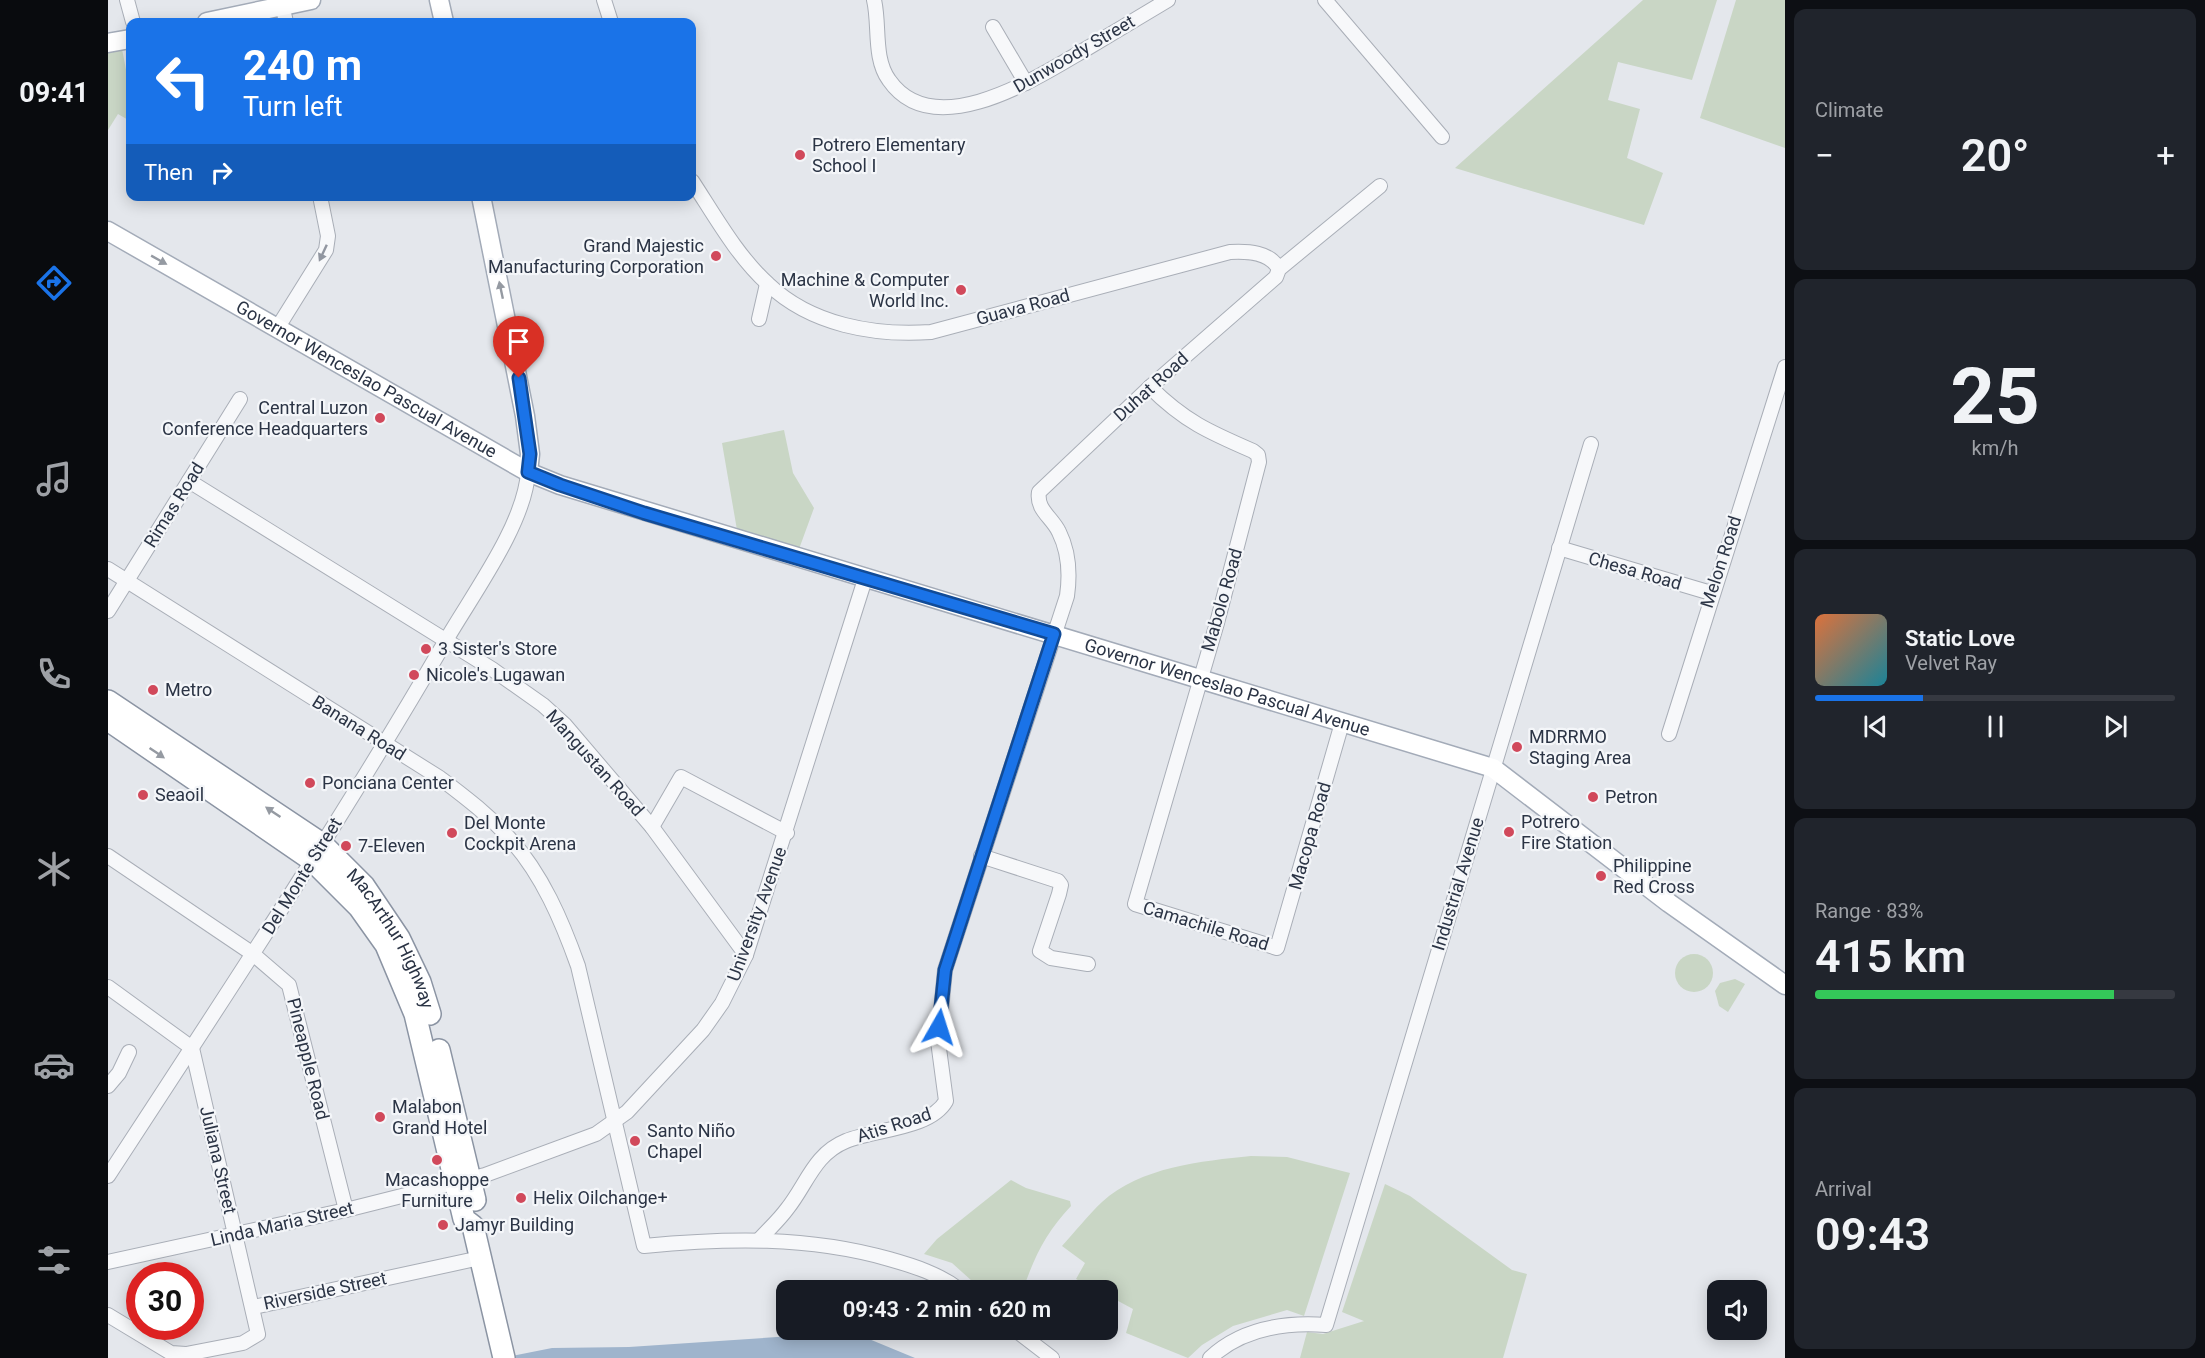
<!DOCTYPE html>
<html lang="en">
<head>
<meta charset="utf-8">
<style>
	:root { --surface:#171b24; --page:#20242c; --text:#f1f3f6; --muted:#9ea1a6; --line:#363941; --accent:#1a73e8 }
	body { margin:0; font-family:Roboto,sans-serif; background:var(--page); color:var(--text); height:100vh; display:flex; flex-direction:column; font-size:22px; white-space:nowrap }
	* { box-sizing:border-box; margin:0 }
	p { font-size:20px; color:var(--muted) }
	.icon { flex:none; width:33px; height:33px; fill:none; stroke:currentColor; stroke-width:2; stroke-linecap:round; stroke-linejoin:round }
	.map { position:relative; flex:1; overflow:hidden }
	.details { display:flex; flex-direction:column; gap:9px; padding:9px; background:#0d0f14; width:420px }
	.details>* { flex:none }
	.top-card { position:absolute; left:18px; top:18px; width:570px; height:183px; border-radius:12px; box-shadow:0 3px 15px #0003; background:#1a73e8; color:#fff; overflow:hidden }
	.buttons { position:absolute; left:1599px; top:1280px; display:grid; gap:12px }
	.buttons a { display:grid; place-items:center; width:60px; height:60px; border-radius:12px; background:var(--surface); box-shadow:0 3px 15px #0003; font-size:30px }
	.speed { position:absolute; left:18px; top:1262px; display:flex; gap:12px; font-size:30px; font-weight:700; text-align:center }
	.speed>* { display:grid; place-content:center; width:78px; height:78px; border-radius:50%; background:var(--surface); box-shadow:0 3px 15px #0003; line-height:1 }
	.speed .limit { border:9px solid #d22; background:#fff; color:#111 }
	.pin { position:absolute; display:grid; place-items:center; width:51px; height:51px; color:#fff; margin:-62px -26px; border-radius:50% 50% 50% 0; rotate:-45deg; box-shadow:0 0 6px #0007 }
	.pin .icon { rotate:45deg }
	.me { position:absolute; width:66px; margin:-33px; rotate:6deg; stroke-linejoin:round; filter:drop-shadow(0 0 4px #0008) }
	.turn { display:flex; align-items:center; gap:21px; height:126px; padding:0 18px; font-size:27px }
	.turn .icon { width:78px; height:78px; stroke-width:2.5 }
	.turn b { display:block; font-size:42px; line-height:51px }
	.then { display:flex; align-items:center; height:57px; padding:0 18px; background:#0003; gap:12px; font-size:22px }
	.big { font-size:45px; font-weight:600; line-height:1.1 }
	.details .widget { flex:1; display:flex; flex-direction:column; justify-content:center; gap:9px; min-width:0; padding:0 21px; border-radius:12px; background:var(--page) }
	.details .dial { align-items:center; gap:0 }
	.dial b { font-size:78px; line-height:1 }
	.song { display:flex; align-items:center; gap:18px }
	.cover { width:72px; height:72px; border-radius:9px; background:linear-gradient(135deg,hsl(20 70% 55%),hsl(190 70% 35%)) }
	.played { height:6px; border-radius:3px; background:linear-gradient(90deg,var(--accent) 30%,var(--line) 30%) }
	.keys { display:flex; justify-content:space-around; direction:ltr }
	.heat { display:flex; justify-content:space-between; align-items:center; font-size:33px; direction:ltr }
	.charge { height:9px; border-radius:4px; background:linear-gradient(90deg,#34c759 83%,var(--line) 0) }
	.trip { position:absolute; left:668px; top:1280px; width:342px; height:60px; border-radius:12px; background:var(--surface); box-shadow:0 3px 15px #0003; font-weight:600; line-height:60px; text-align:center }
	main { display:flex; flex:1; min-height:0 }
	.menu { display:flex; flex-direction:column; width:108px; justify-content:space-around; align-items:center; background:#090b0e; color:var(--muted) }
	.menu .icon { width:42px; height:42px }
	.menu .active { color:var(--accent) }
	.menu b { font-size:27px; color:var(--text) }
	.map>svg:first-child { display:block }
</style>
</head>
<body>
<main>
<nav class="menu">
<b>09:41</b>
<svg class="icon active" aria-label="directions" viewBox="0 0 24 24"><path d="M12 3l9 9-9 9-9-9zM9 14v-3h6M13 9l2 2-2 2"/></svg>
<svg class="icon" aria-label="music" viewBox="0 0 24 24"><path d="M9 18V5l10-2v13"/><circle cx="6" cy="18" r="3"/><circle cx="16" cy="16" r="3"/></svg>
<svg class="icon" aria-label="phone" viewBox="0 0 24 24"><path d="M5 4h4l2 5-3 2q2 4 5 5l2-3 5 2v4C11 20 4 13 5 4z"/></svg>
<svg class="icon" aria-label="climate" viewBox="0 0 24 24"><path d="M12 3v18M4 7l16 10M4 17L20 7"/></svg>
<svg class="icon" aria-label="car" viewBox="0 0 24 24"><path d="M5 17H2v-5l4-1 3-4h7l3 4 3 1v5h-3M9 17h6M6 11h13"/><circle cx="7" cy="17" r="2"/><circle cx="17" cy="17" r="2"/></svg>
<svg class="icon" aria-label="filters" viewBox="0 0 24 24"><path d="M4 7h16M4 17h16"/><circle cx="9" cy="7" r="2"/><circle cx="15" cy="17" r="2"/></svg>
</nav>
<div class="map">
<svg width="1677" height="1358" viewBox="0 0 1677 1358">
	<rect width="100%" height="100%" fill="#e4e7ec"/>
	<g fill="#c9d6c5">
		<polygon points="1535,0 1609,0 1584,80 1510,62 1500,100 1532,109 1519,158 1555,173 1536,225 1347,168"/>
		<polygon points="1628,0 1677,0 1677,148 1592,118"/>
		<polygon points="14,49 22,90 22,121 10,114 0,130 0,52"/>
		<polygon points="676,430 685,473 706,508 691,549 629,530 614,443"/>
		<circle cx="1586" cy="973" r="19"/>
		<polygon points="1627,979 1637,984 1620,1012 1611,1006 1607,991 1612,983"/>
		<path d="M1143 1156 1179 1157 1242 1173 1196 1316 1179 1310 1125 1326 1094 1345 1080 1358 1018 1333 1025 1309 999 1295V1290H989L968 1279 977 1263 954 1246C967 1232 980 1215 994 1202 1032 1167 1094 1161 1143 1156Z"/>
		<path d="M903 1180 918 1188 962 1201 963 1206C939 1231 926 1257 915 1290H874L844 1263 816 1254 829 1239Z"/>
		<polygon points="1277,1184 1302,1196 1404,1270 1419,1274 1395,1358 1192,1358 1199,1332 1215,1334 1256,1321 1321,1348 1234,1312"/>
	</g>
	<polygon fill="#9fb4cc" points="715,1334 761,1339 807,1358 393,1358 444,1348 521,1347"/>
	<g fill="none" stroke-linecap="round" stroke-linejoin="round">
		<defs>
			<g id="minor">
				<polyline points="19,0 25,22"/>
				<polyline points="173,0 178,22"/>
				<polyline points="496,0 503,22"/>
				<path d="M766 0C772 25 765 58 781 80 826 145 930 77 978 49 1005 33 1033 16 1060 0"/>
				<polyline points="1217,0 1334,137"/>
				<polyline points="885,27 918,83"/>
				<path d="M584 181C607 216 629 256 660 284 703 325 766 336 823 332L1122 252C1140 251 1162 252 1171 269"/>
				<polyline points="651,319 659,284"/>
				<polyline points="170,327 218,250 220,236 212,196"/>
				<path d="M1042 387C1076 421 1101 432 1145 451L1150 455 1151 462 1109 623 1027 904 1169 948 1234 723"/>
				<polyline points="81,481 384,669 435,705 457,725 544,827 638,955"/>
				<polyline points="1451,548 1603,593"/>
				<path d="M0 569 332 778C357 797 381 815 402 839 434 874 454 921 470 966L536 1246C619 1238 700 1236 781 1259 806 1266 831 1274 852 1290"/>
				<polyline points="0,611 132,399"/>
				<polyline points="1561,734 1677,367"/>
				<polyline points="544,827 573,777 679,833"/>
				<polyline points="0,856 145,954 181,985 238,1210"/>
				<polyline points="873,856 950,881 953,885 951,894 932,951 943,958 980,964"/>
				<polyline points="0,987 84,1048 150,1334 135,1343 78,1354 63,1353 0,1315"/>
				<polyline points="0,1086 11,1073 21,1052"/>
				<path d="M0 1176C115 1000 231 824 337 642 364 595 417 524 420 472"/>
				<path d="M651 1240C660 1230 671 1220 679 1209 699 1184 706 1154 738 1141 767 1129 822 1129 838 1101L830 1041 837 970 959 596C962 575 961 552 951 532 944 517 928 510 931 492L1042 387 1168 277 1171 269 1272 186"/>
				<polyline points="0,1262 238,1210 377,1175 488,1134 519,1112 595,1030 614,1003 638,955 758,576"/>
				<polyline points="146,1307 372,1258"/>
				<polyline points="906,1329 944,1358"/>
				<path d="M1102 1358C1133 1329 1176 1322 1218 1325L1483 444"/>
			</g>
			<g id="major">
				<polyline points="331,0 336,22"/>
				<polyline points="99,22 203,0"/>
				<polyline points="0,43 22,39"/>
				<polyline points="373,196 417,416 422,454 420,472"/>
				<path id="s1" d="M0 231 420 472 452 485 1385 768 1561 903 1677 985"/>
			</g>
			<g id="highway">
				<path id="s2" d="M0 701 214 844 256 886 291 938 312 982 322 1014"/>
				<polyline points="0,720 204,860 251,907 278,945 307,1014 356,1219 365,1226 396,1358"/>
				<polyline points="331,1050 367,1200"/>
			</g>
		</defs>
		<use href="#minor" stroke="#a9aeb7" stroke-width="16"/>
		<use href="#major" stroke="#a3abb8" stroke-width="21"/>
		<use href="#highway" stroke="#8b94a3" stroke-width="24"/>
		<use href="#minor" stroke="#f7f8fa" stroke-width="14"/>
		<use href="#major" stroke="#fff" stroke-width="18"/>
		<use href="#highway" stroke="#fff" stroke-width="21"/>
	</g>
	<defs><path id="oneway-solid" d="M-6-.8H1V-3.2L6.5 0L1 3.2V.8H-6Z" transform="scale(1.5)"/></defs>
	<use fill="#9196a0" href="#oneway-solid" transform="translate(215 253) rotate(115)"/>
	<g fill="#959aa2">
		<use href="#oneway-solid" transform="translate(51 260) rotate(29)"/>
		<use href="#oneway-solid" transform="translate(393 290) rotate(-102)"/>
		<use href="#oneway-solid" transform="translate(49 753) rotate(34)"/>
		<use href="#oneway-solid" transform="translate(165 812) rotate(-146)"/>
	</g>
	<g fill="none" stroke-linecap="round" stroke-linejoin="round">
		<defs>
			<polyline id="route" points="411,378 422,454 420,472 452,485 536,513 946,634 837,970 831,1027"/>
		</defs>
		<use href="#route" stroke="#114b97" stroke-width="15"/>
		<use href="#route" stroke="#1a73e8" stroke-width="10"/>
	</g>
	<g fill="#d1495b" stroke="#f4f6f9" stroke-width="2">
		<circle cx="692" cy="155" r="6"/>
		<circle cx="608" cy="256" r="6"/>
		<circle cx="853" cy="290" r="6"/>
		<circle cx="272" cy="418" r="6"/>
		<circle cx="318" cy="649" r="6"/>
		<circle cx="306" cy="675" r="6"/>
		<circle cx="45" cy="690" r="6"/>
		<circle cx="1409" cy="747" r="6"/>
		<circle cx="202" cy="783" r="6"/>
		<circle cx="35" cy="795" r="6"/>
		<circle cx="1485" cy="797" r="6"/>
		<circle cx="1401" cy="832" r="6"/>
		<circle cx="344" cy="833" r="6"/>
		<circle cx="238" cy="846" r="6"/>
		<circle cx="1493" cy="876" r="6"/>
		<circle cx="272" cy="1117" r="6"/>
		<circle cx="527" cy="1141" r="6"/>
		<circle cx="329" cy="1160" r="6"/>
		<circle cx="413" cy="1198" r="6"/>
		<circle cx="335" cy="1225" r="6"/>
	</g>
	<g text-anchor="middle" stroke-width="4.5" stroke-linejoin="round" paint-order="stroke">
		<g font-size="18" fill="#2b3445" stroke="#f4f6f9">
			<text transform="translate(966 54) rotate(-30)" y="6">Dunwoody Street</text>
			<text transform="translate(915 307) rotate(-15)" y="6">Guava Road</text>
			<text dy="6" stroke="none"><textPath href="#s1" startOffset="298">Governor Wenceslao Pascual Avenue</textPath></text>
			<text transform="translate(1043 387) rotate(-42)" y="6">Duhat Road</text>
			<text transform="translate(66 505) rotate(-58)" y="6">Rimas Road</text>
			<text transform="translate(1613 562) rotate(-72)" y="6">Melon Road</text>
			<text transform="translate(1527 571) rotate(16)" y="6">Chesa Road</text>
			<text transform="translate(1114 600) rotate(-74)" y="6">Mabolo Road</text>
			<text dy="6" stroke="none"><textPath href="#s1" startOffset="1216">Governor Wenceslao Pascual Avenue</textPath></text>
			<text transform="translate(251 728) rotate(32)" y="6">Banana Road</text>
			<text transform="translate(487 763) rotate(48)" y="6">Mangustan Road</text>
			<text transform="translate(1202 836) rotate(-74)" y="6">Macopa Road</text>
			<text transform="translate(194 876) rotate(-58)" y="6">Del Monte Street</text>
			<text transform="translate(1350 884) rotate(-73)" y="6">Industrial Avenue</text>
			<text transform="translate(649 914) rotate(-70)" y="6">University Avenue</text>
			<text transform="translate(1098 926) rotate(17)" y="6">Camachile Road</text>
			<text dy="6" stroke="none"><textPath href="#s2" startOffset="376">MacArthur Highway</textPath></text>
			<text transform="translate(200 1059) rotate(76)" y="6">Pineapple Road</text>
			<text transform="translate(786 1125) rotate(-18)" y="6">Atis Road</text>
			<text transform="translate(110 1160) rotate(77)" y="6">Juliana Street</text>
			<text transform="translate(174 1224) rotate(-13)" y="6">Linda Maria Street</text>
			<text transform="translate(217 1291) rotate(-12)" y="6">Riverside Street</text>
		</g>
		<g font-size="18" fill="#2b3445" stroke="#f4f6f9" text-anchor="start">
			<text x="704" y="151">Potrero Elementary<tspan x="704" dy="21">School I</tspan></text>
			<text x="596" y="252" text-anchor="end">Grand Majestic<tspan x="596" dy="21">Manufacturing Corporation</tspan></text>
			<text x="841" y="286" text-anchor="end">Machine &amp; Computer<tspan x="841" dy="21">World Inc.</tspan></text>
			<text x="260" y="414" text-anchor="end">Central Luzon<tspan x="260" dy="21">Conference Headquarters</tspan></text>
			<text x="330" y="655">3 Sister's Store</text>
			<text x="318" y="681">Nicole's Lugawan</text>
			<text x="57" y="696">Metro</text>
			<text x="1421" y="743">MDRRMO<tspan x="1421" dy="21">Staging Area</tspan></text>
			<text x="214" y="789">Ponciana Center</text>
			<text x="47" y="801">Seaoil</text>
			<text x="1497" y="803">Petron</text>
			<text x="1413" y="828">Potrero<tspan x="1413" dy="21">Fire Station</tspan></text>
			<text x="356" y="829">Del Monte<tspan x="356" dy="21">Cockpit Arena</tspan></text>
			<text x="250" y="852">7-Eleven</text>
			<text x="1505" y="872">Philippine<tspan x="1505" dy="21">Red Cross</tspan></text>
			<text x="284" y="1113">Malabon<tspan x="284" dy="21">Grand Hotel</tspan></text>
			<text x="539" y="1137">Santo Niño<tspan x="539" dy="21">Chapel</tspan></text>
			<text x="329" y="1186" text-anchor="middle">Macashoppe<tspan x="329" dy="21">Furniture</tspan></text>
			<text x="425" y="1204">Helix Oilchange+</text>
			<text x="347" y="1231">Jamyr Building</text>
		</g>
	</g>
</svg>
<div class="buttons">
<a><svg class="icon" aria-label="sound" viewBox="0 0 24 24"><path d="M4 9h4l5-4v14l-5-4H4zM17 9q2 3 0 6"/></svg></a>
</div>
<div class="speed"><div class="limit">30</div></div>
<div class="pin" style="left:411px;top:378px;background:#d93025"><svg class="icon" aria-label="arrive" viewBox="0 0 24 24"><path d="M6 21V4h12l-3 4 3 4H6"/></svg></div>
<svg class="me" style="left:831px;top:1027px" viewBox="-20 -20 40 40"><path d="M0-17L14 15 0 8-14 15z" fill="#1a73e8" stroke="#fff" stroke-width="4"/></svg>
<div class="trip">09:43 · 2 min · 620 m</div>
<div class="top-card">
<div class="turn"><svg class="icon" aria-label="left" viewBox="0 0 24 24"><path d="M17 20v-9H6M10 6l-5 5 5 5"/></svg><div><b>240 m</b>Turn left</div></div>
<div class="then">Then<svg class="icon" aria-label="right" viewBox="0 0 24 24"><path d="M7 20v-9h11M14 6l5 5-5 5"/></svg></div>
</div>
</div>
<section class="details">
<div class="widget"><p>Climate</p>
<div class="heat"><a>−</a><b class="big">20°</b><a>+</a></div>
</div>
<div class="widget dial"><b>25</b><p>km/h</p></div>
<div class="widget">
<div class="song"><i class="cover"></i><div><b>Static Love</b><p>Velvet Ray</p></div></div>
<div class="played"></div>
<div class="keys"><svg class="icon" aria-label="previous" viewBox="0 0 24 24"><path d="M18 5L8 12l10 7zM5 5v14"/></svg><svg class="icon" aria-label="pause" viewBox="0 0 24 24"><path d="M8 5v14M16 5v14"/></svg><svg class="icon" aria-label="next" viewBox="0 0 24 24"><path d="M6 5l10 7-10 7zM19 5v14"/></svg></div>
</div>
<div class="widget"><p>Range · 83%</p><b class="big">415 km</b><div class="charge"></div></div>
<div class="widget"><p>Arrival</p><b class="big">09:43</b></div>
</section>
</main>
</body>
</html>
